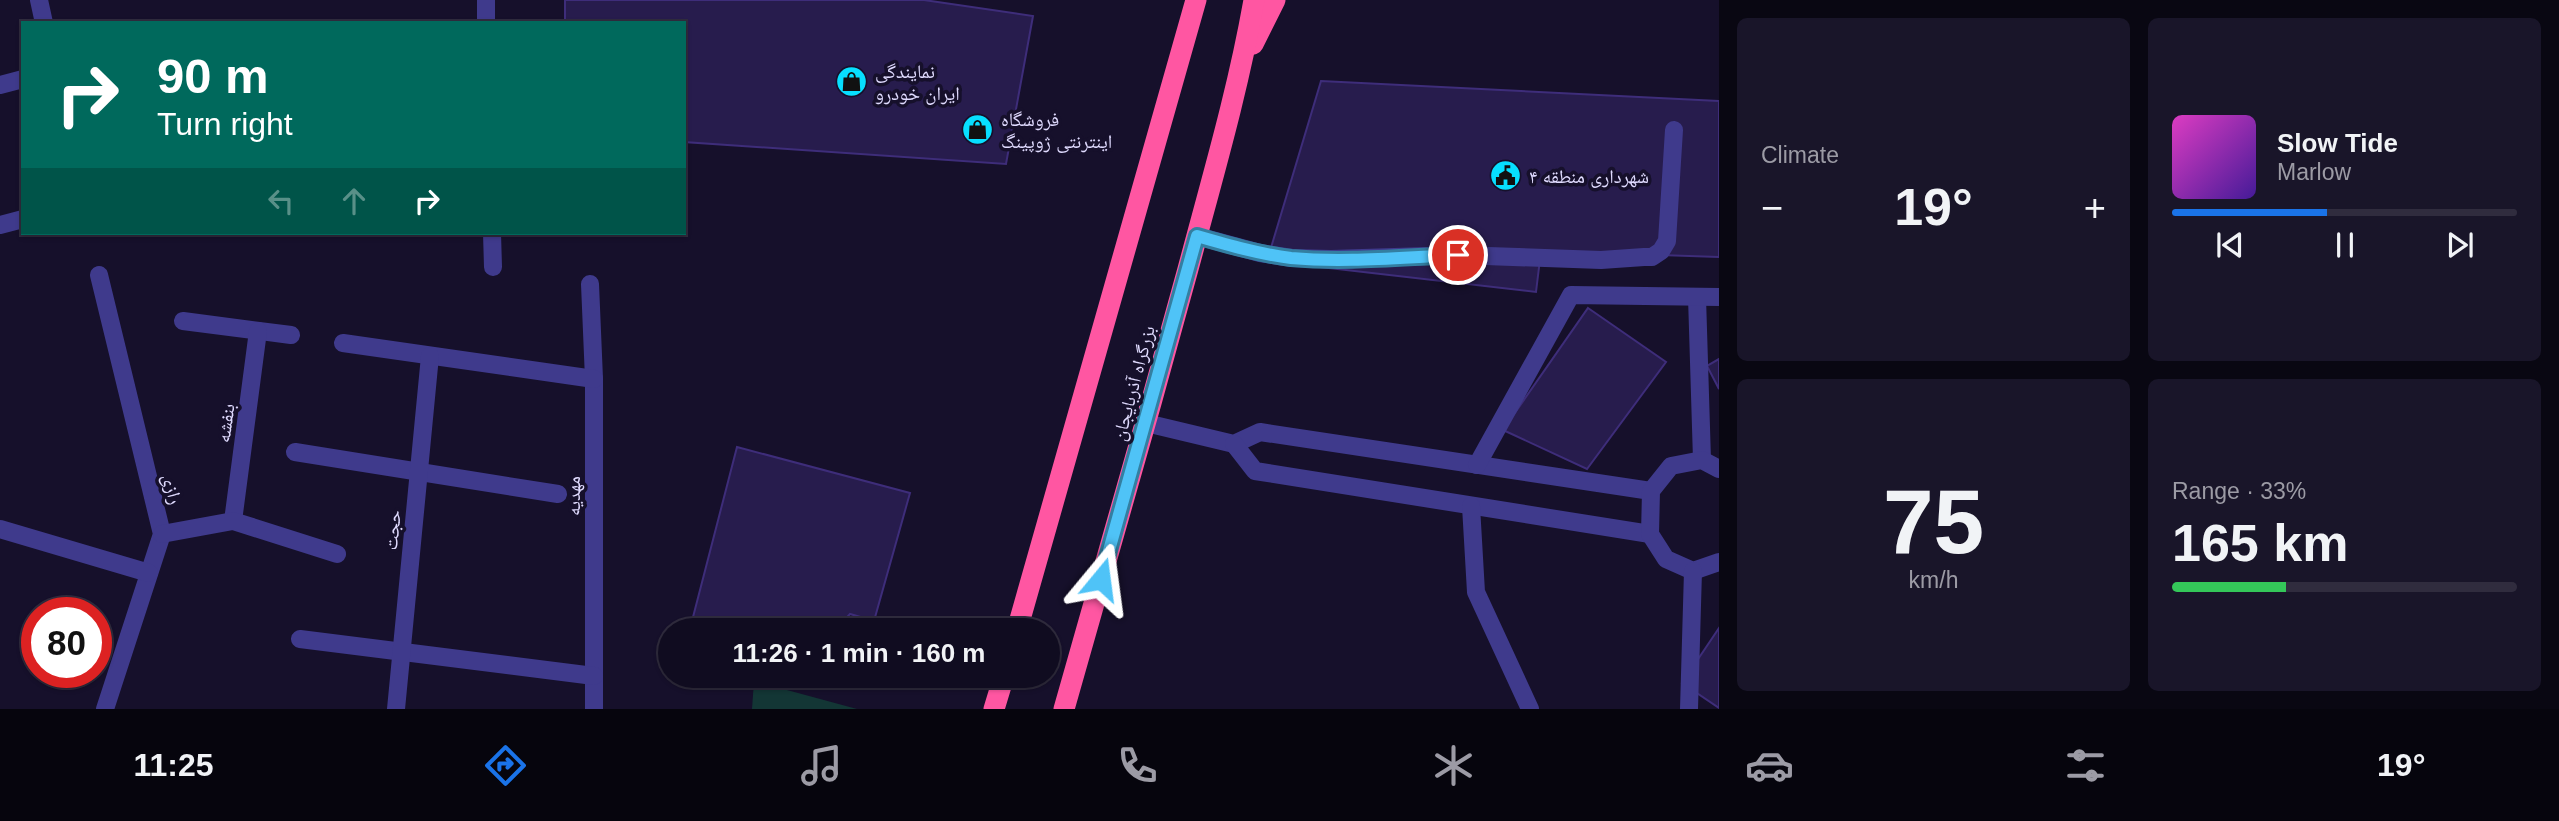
<!DOCTYPE html>
<html lang="en">
<head>
<meta charset="utf-8">
<style>
	:root { --surface:#100c20; --page:#191529; --text:#f1f3f6; --muted:#9c9ba5; --line:#302c3e; --accent:#1a73e8 }
	body { margin:0; font-family:Helvetica,"Noto Naskh Arabic",sans-serif; background:var(--page); color:var(--text); height:100vh; display:flex; flex-direction:column; font-size:26px; white-space:nowrap }
	* { box-sizing:border-box; margin:0 }
	p { font-size:23px; color:var(--muted) }
	.icon { flex:none; width:38px; height:38px; fill:none; stroke:currentColor; stroke-width:2; stroke-linecap:round; stroke-linejoin:round }
	.map { position:relative; flex:1; overflow:hidden }
	.details { display:flex; flex-direction:column; gap:18px; padding:18px; background:#090712; width:840px }
	.details>* { flex:none }
	.guide { position:absolute; left:21px; top:21px; width:665px; height:214px; border-radius:0px; box-shadow:0 2px 5px #0004,0 0 0 2px var(--line); background:#00695c; color:#fff; overflow:hidden }
	.speed { position:absolute; left:21px; top:597px; display:flex; gap:14px; font-size:35px; font-weight:700; text-align:center }
	.speed>* { display:grid; place-content:center; width:91px; height:91px; border-radius:50%; background:var(--surface); box-shadow:0 2px 5px #0004,0 0 0 2px var(--line); line-height:1 }
	.speed .limit { border:10px solid #d22; background:#fff; color:#111 }
	.pin { position:absolute; display:grid; place-items:center; width:60px; height:60px; color:#fff; margin:-30px; border:4px solid #fff; border-radius:50%; box-shadow:0 2px 7px #0007 }
	.me { position:absolute; width:77px; margin:-38px; rotate:16deg; stroke-linejoin:round; filter:drop-shadow(0 0 5px #0008) }
	.turn { display:flex; align-items:center; gap:24px; height:147px; padding:0 21px; font-size:32px }
	.turn .icon { width:91px; height:91px; stroke-width:2.5 }
	.turn b { display:block; font-size:49px; line-height:60px }
	.lanes { display:flex; align-items:center; height:66px; padding:0 21px; background:#0003; justify-content:center; gap:35px; direction:ltr }
	.lanes .off { opacity:.35 }
	.big { font-size:52px; font-weight:700; line-height:1.1 }
	.details .card { flex:1; display:flex; flex-direction:column; justify-content:center; gap:10px; min-width:0; padding:0 24px; border-radius:10px; background:var(--page) }
	.details .dial { align-items:center; gap:0 }
	.dial b { font-size:91px; line-height:1 }
	.song { display:flex; align-items:center; gap:21px }
	.cover { width:84px; height:84px; border-radius:10px; background:linear-gradient(135deg,hsl(310 70% 55%),hsl(260 70% 35%)) }
	.played { height:7px; border-radius:4px; background:linear-gradient(90deg,var(--accent) 45%,var(--line) 45%) }
	.keys { display:flex; justify-content:space-around; direction:ltr }
	.heat { display:flex; justify-content:space-between; align-items:center; font-size:38px; direction:ltr }
	.charge { height:10px; border-radius:5px; background:linear-gradient(90deg,#34c759 33%,var(--line) 0) }
	.details .tiles { flex:1; display:grid; gap:18px; grid-template-columns:repeat(2,1fr) }
	.trip { position:absolute; left:658px; top:618px; width:402px; height:70px; border-radius:35px; background:var(--surface); box-shadow:0 2px 5px #0004,0 0 0 2px var(--line); font-weight:700; line-height:70px; text-align:center }
	.tab-bar { display:flex; height:112px; justify-content:space-around; align-items:center; background:#06050d; color:var(--muted) }
	.tab-bar .icon { width:49px; height:49px }
	.tab-bar .selected { color:var(--accent) }
	.tab-bar b { font-size:32px; color:var(--text) }
	main { display:flex; flex:1; min-height:0 }
	.map>svg:first-child { display:block }
</style>
</head>
<body>
<main>
<div class="map">
<svg width="1719" height="709" viewBox="0 0 1719 709">
	<rect width="100%" height="100%" fill="#16102b"/>
	<polygon fill="#133635" points="754,681 857,709 752,709"/>
	<g fill="#271c4d" stroke="#3e2d7a" stroke-width="2">
		<polygon points="565,0 924,0 1033,16 1006,164 684,142 684,23 565,23"/>
		<polygon points="1321,81 1719,101 1719,257 1541,251 1536,292 1267,261"/>
		<polygon points="1588,308 1666,362 1587,469 1503,430"/>
		<polygon points="1719,359 1719,389 1707,366"/>
		<polygon points="737,447 910,493 874,621 850,614 839,626 830,621 828,630 729,630 692,621"/>
		<polygon points="1719,628 1719,708 1682,683"/>
	</g>
	<g fill="none" stroke-linecap="round" stroke-linejoin="round">
		<g stroke="#3f3a8c" stroke-width="18">
			<polyline points="39,0 44,23"/>
			<polyline points="486,0 486,23"/>
			<polyline points="0,85 23,79"/>
			<polyline points="0,225 23,219"/>
			<polyline points="492,233 493,267"/>
			<polyline points="1197,236 1260,253 1292,258 1331,259 1458,255 1601,260 1644,257 1652,257 1661,251 1667,241 1674,130"/>
			<polyline points="99,275 162,534 105,709"/>
			<polyline points="590,284 594,379 594,709"/>
			<polyline points="1697,297 1702,460"/>
			<polyline points="183,321 291,335"/>
			<polyline points="343,343 594,379"/>
			<polyline points="1146,423 1234,444 1260,432 1651,491"/>
			<polyline points="1234,444 1255,471 1650,534"/>
			<polyline points="295,452 558,494"/>
			<polyline points="1477,465 1571,295 1719,297"/>
			<polyline points="1719,469 1702,460 1671,466 1651,491 1650,534 1666,559 1693,571 1719,562"/>
			<polyline points="1471,506 1476,592 1530,709"/>
			<polyline points="233,521 258,331"/>
			<polyline points="0,529 149,573"/>
			<polyline points="162,534 233,521 337,554"/>
			<polyline points="300,639 594,676"/>
			<polyline points="396,709 430,356"/>
			<polyline points="1689,709 1693,571"/>
		</g>
		<g stroke="#ff56a2" stroke-width="21">
			<polyline points="1253,44 1275,0"/>
			<polyline points="1017,630 1196,0"/>
			<polyline points="994,709 1004,676"/>
			<path d="M1064 709C1106 562 1148 416 1188 269 1212 179 1238 91 1254 0"/>
		</g>
	</g>
	<g fill="none" stroke-linecap="round" stroke-linejoin="round">
		<defs>
			<path id="route" d="M1101 579 1197 236C1228 245 1259 254 1291 258 1346 263 1403 257 1458 255"/>
		</defs>
		<use href="#route" stroke="#337fa1" stroke-width="18"/>
		<use href="#route" stroke="#4fc3f7" stroke-width="12"/>
	</g>
	<defs>
		<symbol id="shop-disc" viewBox="-11 -11 22 22"><circle r="9.5" fill="#07dfff" stroke="#16102b"/><path d="M-5-2.5h2.3a2.7 3.5 0 0 1 5.4 0H5L5.5 6h-11ZM-1.5-2.5h3a1.5 2.3 0 0 0-3 0Z" fill="#111"/></symbol>
		<symbol id="civic-disc" viewBox="-11 -11 22 22"><circle r="9.5" fill="#07dfff" stroke="#16102b"/><path d="M-.6-6.5H3V-4.5H.6V-3L4-1V1h2V6H-6V1h2V-1L-.6-3ZM-1.2 2.5V6h2.4V2.5Z" fill="#111"/></symbol>
	</defs>
	<g fill-rule="evenodd">
		<use href="#shop-disc" x="834" y="64" width="35" height="35"/>
		<use href="#shop-disc" x="960" y="112" width="35" height="35"/>
		<use href="#civic-disc" x="1488" y="158" width="35" height="35"/>
	</g>
	<g text-anchor="middle" stroke-width="7" stroke-linejoin="round" paint-order="stroke">
		<g font-size="19" fill="#e0dbff" stroke="#16102b" text-anchor="start">
			<text x="875" y="78">نمایندگی<tspan x="875" dy="22">ایران خودرو</tspan></text>
			<text x="1001" y="126">فروشگاه<tspan x="1001" dy="22">اینترنتی ژوپینگ</tspan></text>
			<text x="1529" y="183">شهرداری منطقه ۴</text>
		</g>
		<g font-size="19" fill="#e0dbff" stroke="#16102b">
			<text transform="translate(1133 383) rotate(-75)" y="7">بزرگراه آذربایجان</text>
			<text transform="translate(225 423) rotate(-82)" y="7">بنفشه</text>
			<text transform="translate(173 489) rotate(76)" y="7">رازی</text>
			<text transform="translate(573 496) rotate(-90)" y="7">مهدیه</text>
			<text transform="translate(392 530) rotate(-84)" y="7">حجت</text>
		</g>
	</g>
</svg>
<div class="speed"><div class="limit">80</div></div>
<div class="pin" style="left:1458px;top:255px;background:#d93025"><svg class="icon" aria-label="arrive" viewBox="0 0 24 24"><path d="M6 21V4h12l-3 4 3 4H6"/></svg></div>
<svg class="me" style="left:1101px;top:579px" viewBox="-20 -20 40 40"><path d="M0-17L14 15 0 8-14 15z" fill="#4fc3f7" stroke="#fff" stroke-width="4"/></svg>
<div class="trip">11:26 · 1 min · 160 m</div>
<div class="guide">
<div class="turn"><svg class="icon" aria-label="right" viewBox="0 0 24 24"><path d="M7 20v-9h11M14 6l5 5-5 5"/></svg><div><b>90 m</b>Turn right</div></div>
<div class="lanes"><svg class="icon off" aria-label="left" viewBox="0 0 24 24"><path d="M17 20v-9H6M10 6l-5 5 5 5"/></svg><svg class="icon off" aria-label="ahead" viewBox="0 0 24 24"><path d="M12 20V5M6 11l6-6 6 6"/></svg><svg class="icon" aria-label="right" viewBox="0 0 24 24"><path d="M7 20v-9h11M14 6l5 5-5 5"/></svg></div>
</div>
</div>
<section class="details">
<div class="tiles">
<div class="card"><p>Climate</p>
<div class="heat"><a>−</a><b class="big">19°</b><a>+</a></div>
</div>
<div class="card">
<div class="song"><i class="cover"></i><div><b>Slow Tide</b><p>Marlow</p></div></div>
<div class="played"></div>
<div class="keys"><svg class="icon" aria-label="previous" viewBox="0 0 24 24"><path d="M18 5L8 12l10 7zM5 5v14"/></svg><svg class="icon" aria-label="pause" viewBox="0 0 24 24"><path d="M8 5v14M16 5v14"/></svg><svg class="icon" aria-label="next" viewBox="0 0 24 24"><path d="M6 5l10 7-10 7zM19 5v14"/></svg></div>
</div>
<div class="card dial"><b>75</b><p>km/h</p></div>
<div class="card"><p>Range · 33%</p><b class="big">165 km</b><div class="charge"></div></div>
</div>
</section>
</main>
<nav class="tab-bar">
<b>11:25</b>
<svg class="icon selected" aria-label="directions" viewBox="0 0 24 24"><path d="M12 3l9 9-9 9-9-9zM9 14v-3h6M13 9l2 2-2 2"/></svg>
<svg class="icon" aria-label="music" viewBox="0 0 24 24"><path d="M9 18V5l10-2v13"/><circle cx="6" cy="18" r="3"/><circle cx="16" cy="16" r="3"/></svg>
<svg class="icon" aria-label="phone" viewBox="0 0 24 24"><path d="M5 4h4l2 5-3 2q2 4 5 5l2-3 5 2v4C11 20 4 13 5 4z"/></svg>
<svg class="icon" aria-label="climate" viewBox="0 0 24 24"><path d="M12 3v18M4 7l16 10M4 17L20 7"/></svg>
<svg class="icon" aria-label="car" viewBox="0 0 24 24"><path d="M5 17H2v-5l4-1 3-4h7l3 4 3 1v5h-3M9 17h6M6 11h13"/><circle cx="7" cy="17" r="2"/><circle cx="17" cy="17" r="2"/></svg>
<svg class="icon" aria-label="filters" viewBox="0 0 24 24"><path d="M4 7h16M4 17h16"/><circle cx="9" cy="7" r="2"/><circle cx="15" cy="17" r="2"/></svg>
<b>19°</b>
</nav>
</body>
</html>
